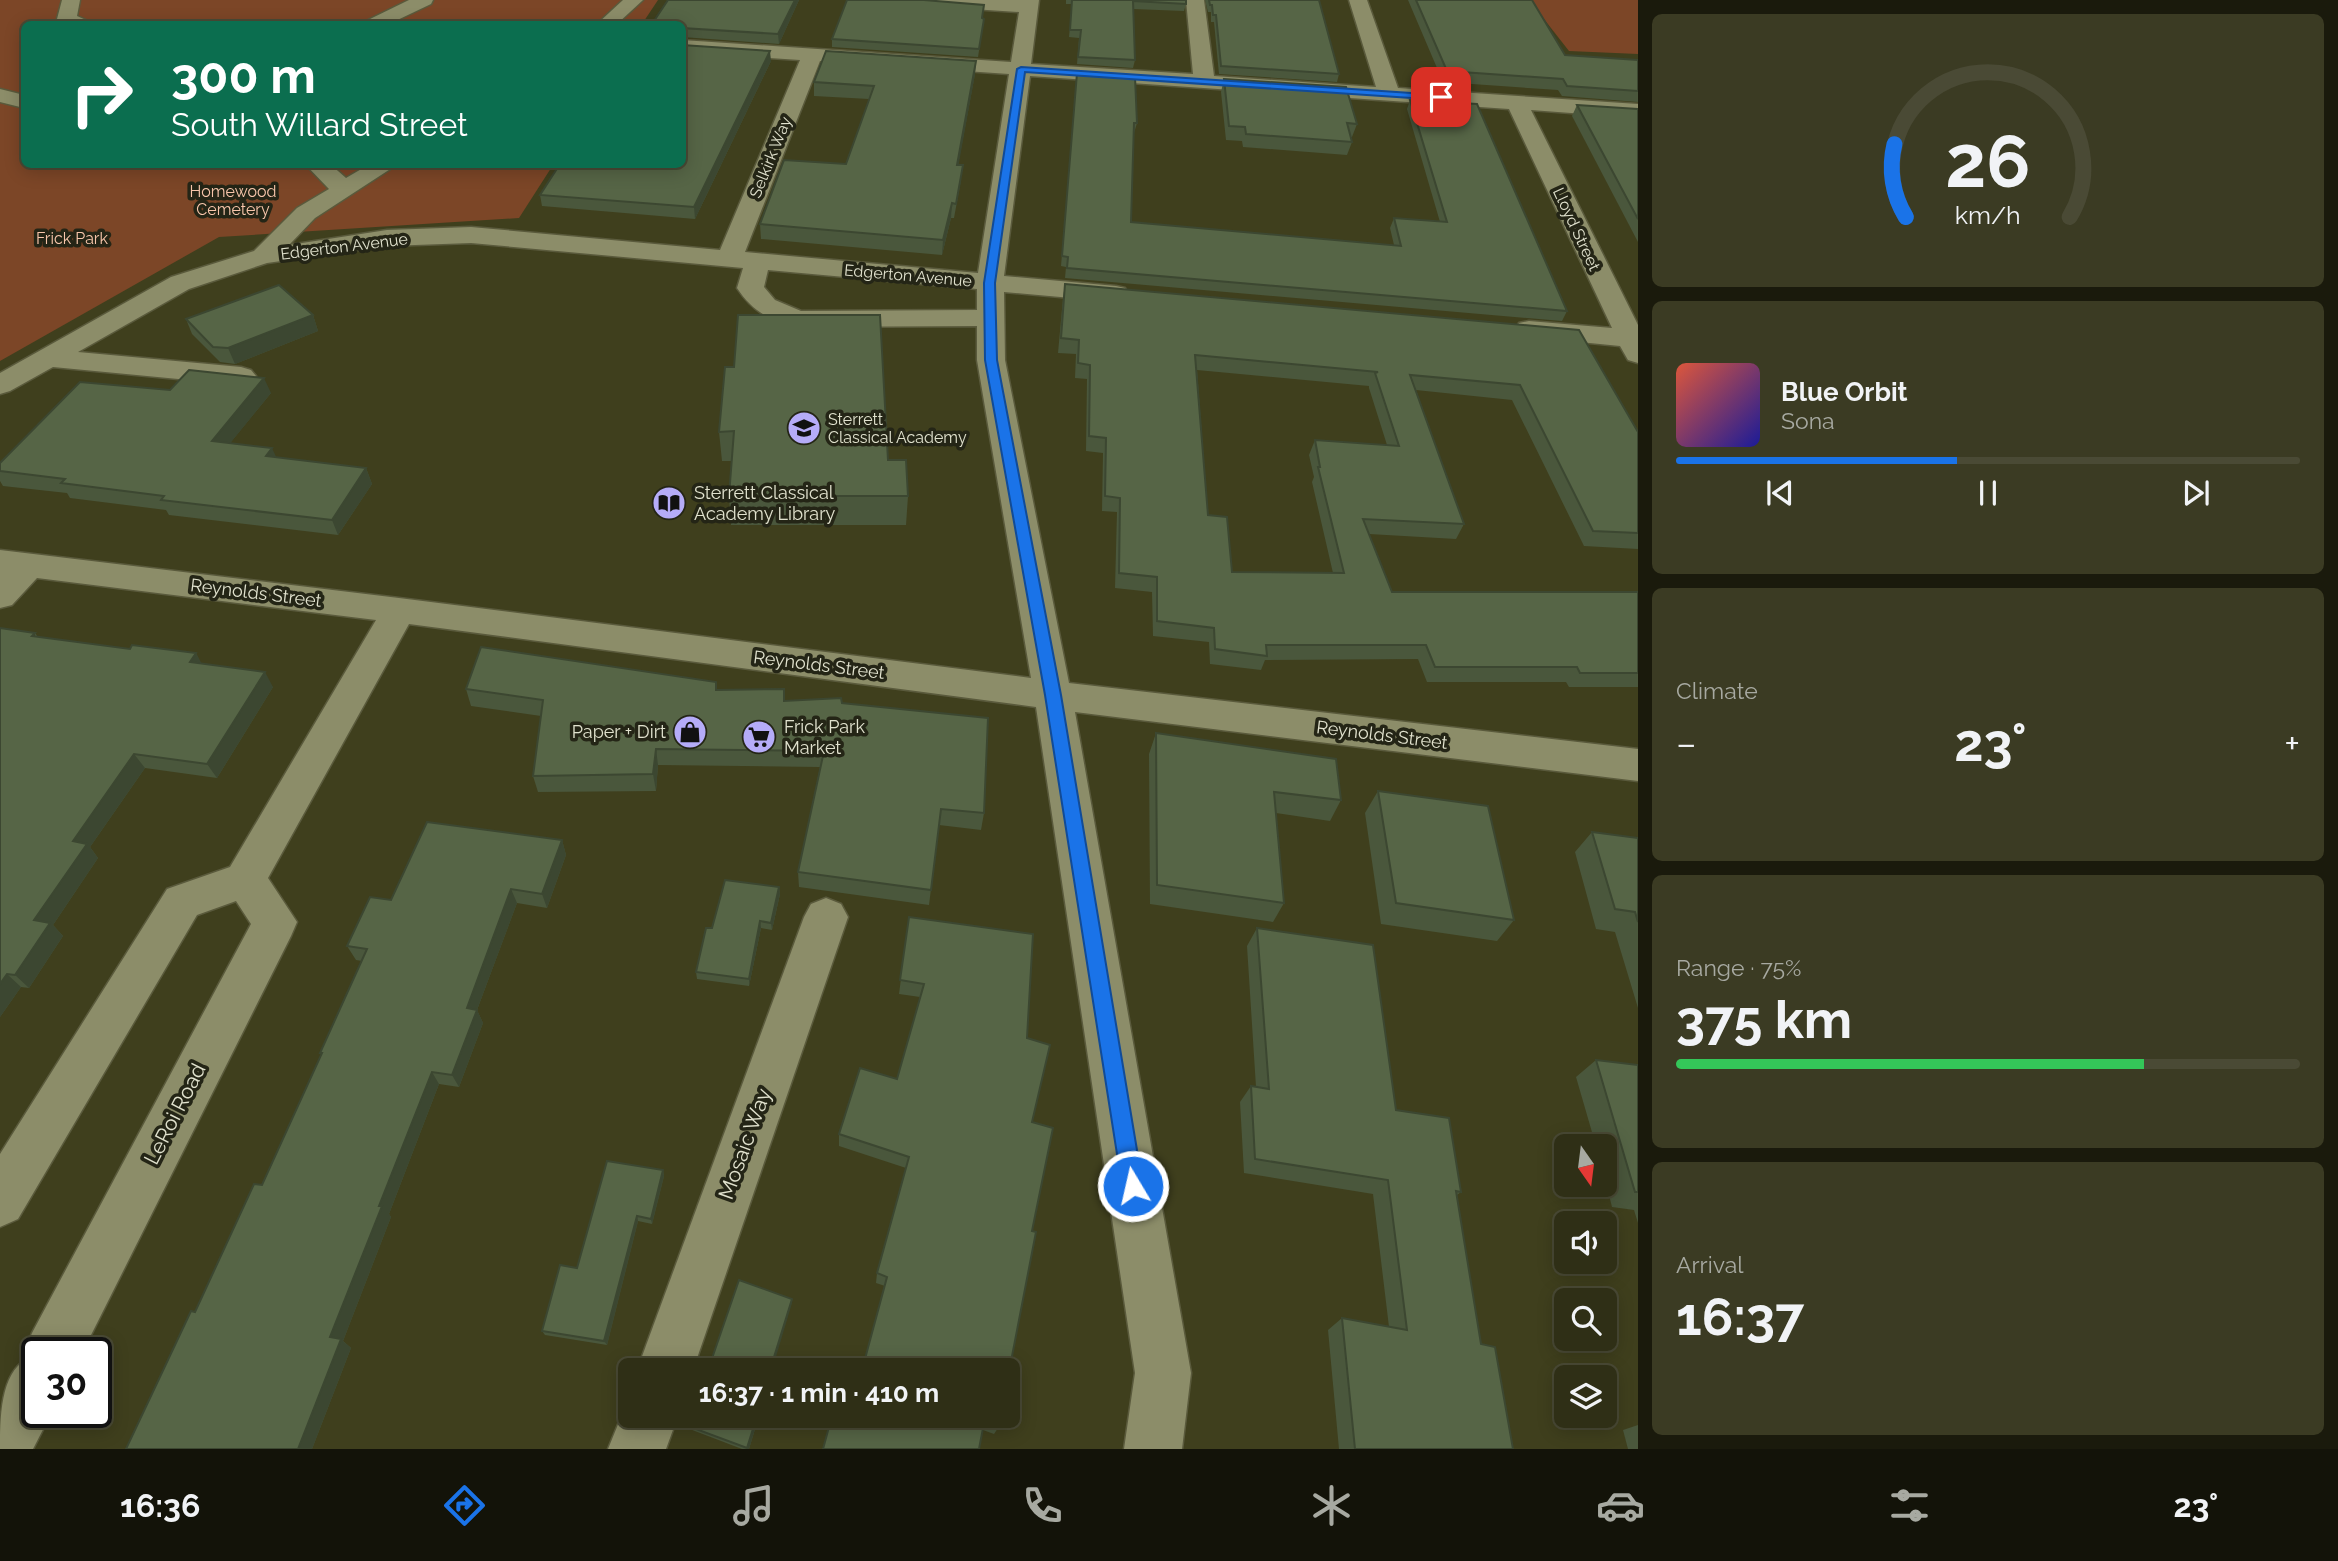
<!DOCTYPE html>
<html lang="en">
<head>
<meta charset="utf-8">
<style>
	:root { --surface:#2f2f16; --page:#3b3b23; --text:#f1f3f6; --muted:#a7a9a1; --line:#4a4a35; --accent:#1a73e8 }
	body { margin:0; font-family:Raleway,sans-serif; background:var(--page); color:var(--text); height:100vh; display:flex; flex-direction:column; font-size:26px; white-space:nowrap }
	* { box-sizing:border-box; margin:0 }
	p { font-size:23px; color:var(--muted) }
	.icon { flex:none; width:38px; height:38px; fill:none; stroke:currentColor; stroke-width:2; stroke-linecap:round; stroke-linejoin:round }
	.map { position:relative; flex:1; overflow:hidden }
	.side { display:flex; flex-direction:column; gap:14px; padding:14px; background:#1a1a0c; width:700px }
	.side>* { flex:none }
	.banner { position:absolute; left:21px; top:21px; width:665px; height:147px; border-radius:10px; box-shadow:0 4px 18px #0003,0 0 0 2px var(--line); background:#0b6e4f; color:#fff; overflow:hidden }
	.needle { width:46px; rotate:166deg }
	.controls { position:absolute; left:1554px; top:1134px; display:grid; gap:14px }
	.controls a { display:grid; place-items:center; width:63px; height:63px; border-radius:10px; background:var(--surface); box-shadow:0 4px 18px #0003,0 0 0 2px var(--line); font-size:35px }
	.speed { position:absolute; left:21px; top:1337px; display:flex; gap:14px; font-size:35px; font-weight:700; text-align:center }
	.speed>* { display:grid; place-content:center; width:91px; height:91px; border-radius:50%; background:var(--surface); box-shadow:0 4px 18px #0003,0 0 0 2px var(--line); line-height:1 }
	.speed .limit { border:4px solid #111; border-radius:10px; background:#fff; color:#111 }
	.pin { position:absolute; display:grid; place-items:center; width:60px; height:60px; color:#fff; margin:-30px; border-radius:14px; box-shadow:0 4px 10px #0006 }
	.me { position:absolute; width:77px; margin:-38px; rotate:351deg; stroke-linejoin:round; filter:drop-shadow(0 0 5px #0008) }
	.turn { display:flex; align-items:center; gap:24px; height:147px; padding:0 35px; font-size:32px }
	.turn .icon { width:91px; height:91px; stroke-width:2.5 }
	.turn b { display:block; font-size:49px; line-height:60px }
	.big { font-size:52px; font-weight:700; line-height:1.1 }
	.side .tile { flex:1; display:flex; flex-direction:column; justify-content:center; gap:10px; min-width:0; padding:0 24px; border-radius:10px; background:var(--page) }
	.side .dial { align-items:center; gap:0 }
	.dial svg { height:182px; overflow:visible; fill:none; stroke:var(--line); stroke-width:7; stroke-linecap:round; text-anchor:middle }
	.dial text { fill:var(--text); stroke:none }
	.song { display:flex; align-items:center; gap:21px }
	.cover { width:84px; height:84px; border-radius:10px; background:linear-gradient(135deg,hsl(10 70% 55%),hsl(240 70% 35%)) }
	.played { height:7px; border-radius:4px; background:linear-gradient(90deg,var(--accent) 45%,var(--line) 45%) }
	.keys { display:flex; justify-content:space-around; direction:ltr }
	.heat { display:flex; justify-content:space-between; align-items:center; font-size:38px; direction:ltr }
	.charge { height:10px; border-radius:5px; background:linear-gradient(90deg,#34c759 75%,var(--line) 0) }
	.trip { position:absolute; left:618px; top:1358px; width:402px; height:70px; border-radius:10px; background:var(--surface); box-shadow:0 4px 18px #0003,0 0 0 2px var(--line); font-weight:700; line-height:70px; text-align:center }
	.menu { display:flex; height:112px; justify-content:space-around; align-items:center; background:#131309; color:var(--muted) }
	.menu .icon { width:49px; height:49px }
	.menu .selected { color:var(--accent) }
	.menu b { font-size:32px; color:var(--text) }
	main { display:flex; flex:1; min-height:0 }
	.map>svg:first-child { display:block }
</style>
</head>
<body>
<main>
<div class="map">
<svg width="1638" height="1449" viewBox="0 0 1638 1449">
	<rect width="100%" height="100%" fill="#3f3f1d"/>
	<g fill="#7c4627">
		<polygon points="0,0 658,0 642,24 24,24 24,164 553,165 519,218 219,237 0,361"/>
		<polygon points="1529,0 1638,0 1638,54 1569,51"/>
	</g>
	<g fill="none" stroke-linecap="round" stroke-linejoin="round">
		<defs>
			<g id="minor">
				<polygon points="62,0 80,0 77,16 86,20 88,24 60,23 57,19"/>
				<polygon points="409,0 433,0 431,4 389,24 365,24 368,20"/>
				<polygon points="623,0 643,0 617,24 597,24"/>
				<path d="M916 0H1039L1031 64 1193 74 1186 0H1204L1214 76 1376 87 1349 0H1367L1398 88 1638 104V118L1531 110 1638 325V363L1628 360 1620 346 1529 337 1519 335 1515 329 1519 323 1529 321 1612 328 1509 109 1030 76 1004 276 1116 286 1125 288 1129 294 1125 300 1116 302 1004 292 1005 360 1069 683 1638 749V781L1075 712 1191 1373 1182 1449H1124L1135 1373 1036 707 409 624 268 878 297 922 291 936 82 1353H37V1412H52L33 1449H0C0 1420 0 1373 27 1359L24 1353 32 1333 251 924 236 901 197 915 18 1219 0 1227V1154L167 889 230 867 376 620 37 578 12 605 0 608V550L399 598 1031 678 977 360V326L798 327C769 320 753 312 737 288L743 268 471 243 387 246 267 263 189 289 78 352 241 367 251 370 256 376 251 382 241 385 53 367 10 391 0 394V373L171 277 254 251 297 208 329 189 305 164H330L346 178 370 164H398L315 218 289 245 387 230 471 227 720 250 800 60 682 52V40L1011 62 1019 12 925 6ZM820 61 1009 74 978 273 745 252ZM768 270 977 289V310L801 311 775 300 764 287Z"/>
				<polygon points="0,89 24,95 24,108 0,102"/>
				<polygon points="826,898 841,904 848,917 693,1370 637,1370 804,917 811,904"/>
				<polygon points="630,1395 630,1416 678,1416 666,1449 608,1449"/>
			</g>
		</defs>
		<use href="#minor" stroke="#5a5a3c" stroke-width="3"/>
		<use href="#minor" fill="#8c8d69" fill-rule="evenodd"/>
	</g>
	<g fill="#4a573c" fill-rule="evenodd">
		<polygon points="668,0 799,0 779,44 682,37 682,24"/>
		<polygon points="1066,0 1186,0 1186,4 1184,11 1133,9 1135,60 1133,68 1077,64 1079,38 1069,37 1072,4 1066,4"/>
		<polygon points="1205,0 1319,0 1339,74 1337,82 1219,74 1214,22 1211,22 1211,12 1208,12"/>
		<polygon points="1408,0 1532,0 1565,55 1638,60 1638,102 1562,96 1558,90 1443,82"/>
		<polygon points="984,19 978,57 832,47 832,39"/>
		<polygon points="771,61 695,219 542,206 540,195"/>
		<polygon points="1077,73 1137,123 1134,133 1131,222 1394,245 1390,228 1394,218 1440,222 1407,109 1410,100 1567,311 1562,321 1065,278 1066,267 1061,266"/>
		<polygon points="975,74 958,165 961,180 954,218 951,218 942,255 761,239 760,224 846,164 869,99 814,96 814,82"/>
		<polygon points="1224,79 1357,124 1352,137 1350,137 1352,142 1347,155 1243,147 1242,141 1226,140 1221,92"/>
		<polygon points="1577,105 1638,109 1638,242 1572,116"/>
		<path d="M1065 284 1579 330 1638 432V549L1584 546 1512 400 1416 390 1464 524 1456 539 1369 534 1392 592H1638V687H1569L1566 682H1427L1418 659 1265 660 1261 670 1210 664 1209 642 1153 636 1152 592 1115 588 1117 512 1102 511 1103 453 1086 451 1087 379 1075 378 1076 354 1058 353 1063 298ZM1197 370 1369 386V388L1387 445 1315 440 1309 455 1314 477 1312 482 1333 573 1232 572 1208 515Z"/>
		<polygon points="313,315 318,331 235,364 220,362 192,334 186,319"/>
		<polygon points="725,367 888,460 908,496 906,525 731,525 729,496 732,461 722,461 719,432"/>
		<polygon points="170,390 271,393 230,443 276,457 366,468 372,484 338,535 169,515 166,510 70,498 67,493 3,486 0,481 0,463"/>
		<polygon points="35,633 38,637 130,649 196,653 201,664 273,687 217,778 145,768 90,847 98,858 53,925 63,936 29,988 21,987 0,1017"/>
		<polygon points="716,682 717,690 784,689 784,701 842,703 984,813 981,830 939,825 929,905 799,887 798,872 820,767 658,765 656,791 538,792 533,776 541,716 471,706 466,689"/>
		<polygon points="1156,733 1341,800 1330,821 1276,813 1284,903 1273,922 1150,904 1149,754"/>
		<polygon points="1378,791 1514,920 1497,941 1381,924 1365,813"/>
		<polygon points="1592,832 1638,838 1638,1008 1615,932 1596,929 1575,852"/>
		<polygon points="562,840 566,855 547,908 517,903 477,1010 483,1023 459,1087 439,1084 389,1214 391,1217 343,1341 351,1348 312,1449 126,1449 195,1312 262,1185 322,1055 320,1053 362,961 356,960 347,946 391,900"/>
		<polygon points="779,887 780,894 772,930 761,928 749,986 697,979 696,972 712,928"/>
		<polygon points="909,917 1033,934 885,1286 876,1283 877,1273 906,1168 839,1146 839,1134 897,1079 920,997 899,994"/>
		<polygon points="1257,928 1396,1110 1461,1192 1457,1195 1481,1344 1513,1449 1339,1449 1328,1330 1342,1318 1389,1327 1373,1194 1244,1173 1240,1102 1251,1086 1256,1087 1247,946"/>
		<polygon points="1596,1060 1638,1065 1638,1223 1634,1210 1612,1207 1605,1179 1605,1146 1596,1146 1576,1077"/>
		<polygon points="663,1170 664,1176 652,1224 638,1221 607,1345 545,1335 542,1331 577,1268"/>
		<polygon points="759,1416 749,1449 742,1449 687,1428 685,1425"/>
		<polygon points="1000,1416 998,1428 994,1434 983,1430 849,1419"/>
		<polygon points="1638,1425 1638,1449 1628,1449 1623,1430"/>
	</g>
	<g fill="#3c4731">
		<polygon points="795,0 799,0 779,44 778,34"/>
		<polygon points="770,51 771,61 695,219 694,207"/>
		<polygon points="976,61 975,74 956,179 957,165"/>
		<polygon points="952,203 951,218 942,255 943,240"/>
		<polygon points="313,315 318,331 235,364 228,348"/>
		<polygon points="264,378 271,393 219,457 212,441"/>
		<polygon points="272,448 279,463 266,456"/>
		<polygon points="366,468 372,484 338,535 332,520"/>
		<polygon points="196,653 204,668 190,662"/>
		<polygon points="265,672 273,687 217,778 207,764"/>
		<polygon points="656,749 658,765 656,791 653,774"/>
		<polygon points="134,754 145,768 90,847 98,858 53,925 63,936 29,988 15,975 34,920 73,841"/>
		<polygon points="562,840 566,855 547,908 542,894"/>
		<polygon points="779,887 780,894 772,930 771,923"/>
		<polygon points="511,889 517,903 477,1010 483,1023 459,1087 452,1075 467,1008"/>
		<polygon points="760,921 761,928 749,986 749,979"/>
		<polygon points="7,974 21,987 0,1017 0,984"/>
		<polygon points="432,1072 439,1084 389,1214 391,1217 343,1341 351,1348 312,1449 298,1449 330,1337 379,1206"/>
		<polygon points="663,1170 664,1176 652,1224 651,1219"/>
		<polygon points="637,1216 638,1221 607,1345 604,1341"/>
		<polygon points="792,1299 792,1303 772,1370 770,1370"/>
		<polygon points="757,1416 759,1416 749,1449 747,1449"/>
	</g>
	<g fill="#566546" stroke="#3c4731" stroke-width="2" fill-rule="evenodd">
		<polygon points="668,0 795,0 778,34 682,28 682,24 652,24"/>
		<polygon points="847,0 924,0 984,5 982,18 984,19 979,49 832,39"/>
		<polygon points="1072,0 1186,0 1186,4 1133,1 1135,60 1078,57 1081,30 1070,30"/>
		<polygon points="1209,0 1319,0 1339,74 1221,66 1216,15 1213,15 1212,5 1210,5"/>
		<polygon points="1416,0 1532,0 1565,55 1638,60 1638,91 1567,86 1563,79 1447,71"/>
		<polygon points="682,45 770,51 694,207 540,195 560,164 682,164"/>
		<polygon points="826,51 976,61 957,165 963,165 956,204 952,203 943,240 760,224 784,160 846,164 874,86 814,82"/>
		<polygon points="1077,73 1135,77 1137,123 1134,123 1131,222 1401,246 1394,218 1447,222 1410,100 1477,104 1567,311 1067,268 1068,257 1062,256"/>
		<polygon points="1224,79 1346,87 1357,124 1347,123 1352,142 1246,134 1245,127 1229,126"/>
		<polygon points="1577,105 1638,109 1638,219"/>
		<path d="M1065 284 1579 330 1638 432V533L1593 531 1520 385 1410 375 1464 524 1363 519 1392 592H1638V673H1580L1577 667H1435L1426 645H1266L1267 656 1215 649 1214 628 1157 621V577L1119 573 1120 498 1105 496 1106 438 1089 436 1090 365 1078 363 1079 340 1061 338ZM1195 355 1378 372 1375 373 1399 446 1315 440 1320 467H1318L1344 573 1232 572 1227 517 1208 515Z"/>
		<polygon points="279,285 313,315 228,348 213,347 186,319"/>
		<polygon points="738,315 880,315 888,460 906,460 908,496 729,496 734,431 719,432 725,367 734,367"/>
		<polygon points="189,370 264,378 212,441 272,448 266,456 366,468 332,520 161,500 164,496 61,483 65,479 0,471 0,463 80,382 170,390"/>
		<polygon points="0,628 35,633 32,636 130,649 132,645 196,653 190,662 265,672 207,764 134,754 73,841 87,844 34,920 50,923 15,975 7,974 0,984"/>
		<polygon points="481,647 716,682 716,690 784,689 784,701 841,698 842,703 988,718 984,813 941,809 931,890 798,872 824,751 656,749 653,774 533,776 543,700 466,689"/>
		<polygon points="1156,733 1336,759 1341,800 1274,792 1284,903 1157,885"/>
		<polygon points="1378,791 1488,806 1514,920 1396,903"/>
		<polygon points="427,822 562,840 542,894 511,889 467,1008 477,1010 452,1075 432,1072 379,1206 382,1206 330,1337 341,1339 298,1449 126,1449 191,1311 195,1312 254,1184 262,1185 322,1053 320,1053 367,949 347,946 370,897 391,900"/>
		<polygon points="1592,832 1638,838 1638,922 1635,912 1615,909"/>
		<polygon points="725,880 779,887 771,923 760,921 749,979 696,972 706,928 712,928"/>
		<polygon points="909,917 1033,934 1027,1038 1050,1045 1032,1122 1053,1128 1032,1231 1036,1232 1008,1377 1008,1370 862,1370 887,1277 877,1273 909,1157 839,1134 860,1068 897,1079 924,984 900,980"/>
		<polygon points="1257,928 1373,945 1396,1110 1449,1118 1461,1192 1456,1191 1481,1344 1495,1347 1513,1449 1355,1449 1342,1318 1407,1330 1388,1180 1255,1159 1251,1086 1269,1089"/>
		<polygon points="1596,1060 1638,1065 1638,1192 1635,1192"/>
		<polygon points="607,1161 663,1170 651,1219 637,1216 604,1341 542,1331 560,1265 577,1268"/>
		<polygon points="739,1280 792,1299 770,1370 708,1370"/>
		<polygon points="688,1416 757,1416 747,1448 685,1425"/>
		<polygon points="832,1416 838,1416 849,1419 850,1416 1000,1416 998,1428 984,1423 979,1449 823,1449"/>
	</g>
	<polygon fill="#1a73e8" stroke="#114b97" stroke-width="2" points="1021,67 1441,95 1445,97 1441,100 1025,72 995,283 997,360 1061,695 1143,1186 1140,1194 1133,1197 1125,1194 1122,1186 1045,695 985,360 984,283 1017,69"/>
	<defs>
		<symbol id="school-disc" viewBox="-11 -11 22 22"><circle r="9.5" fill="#b5acf8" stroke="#242516"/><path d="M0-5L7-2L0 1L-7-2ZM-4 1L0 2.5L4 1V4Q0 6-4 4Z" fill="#111"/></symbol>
		<symbol id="library-disc" viewBox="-11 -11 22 22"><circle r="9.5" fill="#b5acf8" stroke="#242516"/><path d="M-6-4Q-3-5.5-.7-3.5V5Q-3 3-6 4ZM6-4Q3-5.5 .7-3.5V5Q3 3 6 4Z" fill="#111"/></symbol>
		<symbol id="shop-disc" viewBox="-11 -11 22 22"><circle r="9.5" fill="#b5acf8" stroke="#242516"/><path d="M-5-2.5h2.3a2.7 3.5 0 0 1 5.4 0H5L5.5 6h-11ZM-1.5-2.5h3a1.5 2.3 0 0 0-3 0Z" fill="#111"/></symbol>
		<symbol id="supermarket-disc" viewBox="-11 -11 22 22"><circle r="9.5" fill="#b5acf8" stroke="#242516"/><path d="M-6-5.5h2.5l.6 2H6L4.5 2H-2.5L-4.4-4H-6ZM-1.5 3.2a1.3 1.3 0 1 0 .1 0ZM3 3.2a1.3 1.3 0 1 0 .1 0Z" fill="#111"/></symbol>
	</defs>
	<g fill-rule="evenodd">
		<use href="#school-disc" x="785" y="409" width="38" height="38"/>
		<use href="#library-disc" x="650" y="484" width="38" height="38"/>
		<use href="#shop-disc" x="671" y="713" width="38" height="38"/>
		<use href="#supermarket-disc" x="740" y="718" width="38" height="38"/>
	</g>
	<g text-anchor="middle" stroke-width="7" stroke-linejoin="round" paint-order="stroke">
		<g font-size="16" fill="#e1e2ce" stroke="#242516">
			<text transform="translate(770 157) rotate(-68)" y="6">Selkirk Way</text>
			<text transform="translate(1577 229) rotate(65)" y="6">Lloyd Street</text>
			<text transform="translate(344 246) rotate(-7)" y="6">Edgerton Avenue</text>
			<text transform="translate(908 275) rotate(5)" y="6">Edgerton Avenue</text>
		</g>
		<g font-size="16" fill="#f8c6ab" stroke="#242516">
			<text x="233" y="197">Homewood<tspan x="233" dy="18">Cemetery</tspan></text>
			<text x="72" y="244">Frick Park</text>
		</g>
		<g font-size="16" fill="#e1e2ce" stroke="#242516" text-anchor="start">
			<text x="828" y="425">Sterrett<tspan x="828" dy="18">Classical Academy</tspan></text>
		</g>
		<g font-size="18" fill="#e1e2ce" stroke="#242516" text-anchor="start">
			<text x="694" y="499">Sterrett Classical<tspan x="694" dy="21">Academy Library</tspan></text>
			<text x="784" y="733">Frick Park<tspan x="784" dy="21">Market</tspan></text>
			<text x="666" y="738" text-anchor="end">Paper + Dirt</text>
		</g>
		<g font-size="18" fill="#e1e2ce" stroke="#242516">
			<text transform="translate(256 593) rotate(7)" y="6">Reynolds Street</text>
			<text transform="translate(819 665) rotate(7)" y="6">Reynolds Street</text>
			<text transform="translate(1382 735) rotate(7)" y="6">Reynolds Street</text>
		</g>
		<g font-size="21" fill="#e1e2ce" stroke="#242516">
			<text transform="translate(175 1114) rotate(-63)" y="7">LeRoi Road</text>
			<text transform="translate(745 1144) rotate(-70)" y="7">Mosaic Way</text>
		</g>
	</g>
</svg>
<div class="controls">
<a><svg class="needle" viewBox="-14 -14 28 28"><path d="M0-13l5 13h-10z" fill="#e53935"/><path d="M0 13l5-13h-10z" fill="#a7a9a1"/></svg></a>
<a><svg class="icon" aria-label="sound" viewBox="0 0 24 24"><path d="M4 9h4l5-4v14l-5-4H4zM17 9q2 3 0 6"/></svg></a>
<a><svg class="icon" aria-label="search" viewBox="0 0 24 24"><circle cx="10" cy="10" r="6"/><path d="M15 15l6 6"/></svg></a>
<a><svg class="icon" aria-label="layers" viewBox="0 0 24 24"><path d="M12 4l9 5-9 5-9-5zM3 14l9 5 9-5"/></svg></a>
</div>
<div class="speed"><div class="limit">30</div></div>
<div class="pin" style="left:1441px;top:97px;background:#d93025"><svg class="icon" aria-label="arrive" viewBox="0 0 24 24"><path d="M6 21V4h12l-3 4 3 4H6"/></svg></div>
<svg class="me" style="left:1133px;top:1186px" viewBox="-20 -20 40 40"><circle r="17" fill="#1a73e8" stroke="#fff" stroke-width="3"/><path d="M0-11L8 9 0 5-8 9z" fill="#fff"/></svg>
<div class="trip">16:37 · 1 min · 410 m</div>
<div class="banner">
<div class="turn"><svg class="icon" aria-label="right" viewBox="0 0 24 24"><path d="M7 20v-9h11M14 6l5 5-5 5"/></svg><div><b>300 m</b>South Willard Street</div></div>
</div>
</div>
<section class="side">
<div class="tile dial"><svg viewBox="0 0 100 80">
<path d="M14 69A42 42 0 1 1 86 69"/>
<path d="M14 69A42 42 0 0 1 9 37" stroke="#1a73e8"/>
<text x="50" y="56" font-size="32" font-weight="700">26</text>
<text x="50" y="72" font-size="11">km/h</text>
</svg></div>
<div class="tile">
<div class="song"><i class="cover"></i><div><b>Blue Orbit</b><p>Sona</p></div></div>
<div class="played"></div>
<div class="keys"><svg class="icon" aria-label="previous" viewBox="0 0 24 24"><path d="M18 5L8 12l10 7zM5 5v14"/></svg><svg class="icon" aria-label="pause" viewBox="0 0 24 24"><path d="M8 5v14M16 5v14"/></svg><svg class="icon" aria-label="next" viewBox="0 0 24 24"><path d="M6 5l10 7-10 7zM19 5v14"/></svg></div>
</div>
<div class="tile"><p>Climate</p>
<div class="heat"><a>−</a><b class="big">23°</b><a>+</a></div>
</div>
<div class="tile"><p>Range · 75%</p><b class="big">375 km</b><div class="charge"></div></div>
<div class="tile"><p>Arrival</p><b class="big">16:37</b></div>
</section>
</main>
<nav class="menu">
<b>16:36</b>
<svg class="icon selected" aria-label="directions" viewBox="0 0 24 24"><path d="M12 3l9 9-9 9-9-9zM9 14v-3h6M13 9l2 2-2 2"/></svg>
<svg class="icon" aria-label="music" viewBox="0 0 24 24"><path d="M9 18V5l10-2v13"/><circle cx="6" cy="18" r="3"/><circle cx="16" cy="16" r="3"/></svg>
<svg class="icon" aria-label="phone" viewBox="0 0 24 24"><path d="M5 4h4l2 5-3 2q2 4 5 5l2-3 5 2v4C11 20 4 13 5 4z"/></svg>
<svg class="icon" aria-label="climate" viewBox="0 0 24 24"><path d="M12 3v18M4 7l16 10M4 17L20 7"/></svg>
<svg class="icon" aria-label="car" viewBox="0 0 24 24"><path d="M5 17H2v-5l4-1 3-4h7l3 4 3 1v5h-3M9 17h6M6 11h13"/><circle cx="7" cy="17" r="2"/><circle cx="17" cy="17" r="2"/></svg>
<svg class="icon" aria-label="filters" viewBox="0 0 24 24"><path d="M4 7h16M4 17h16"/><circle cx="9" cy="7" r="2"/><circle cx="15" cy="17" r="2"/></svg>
<b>23°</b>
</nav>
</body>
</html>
